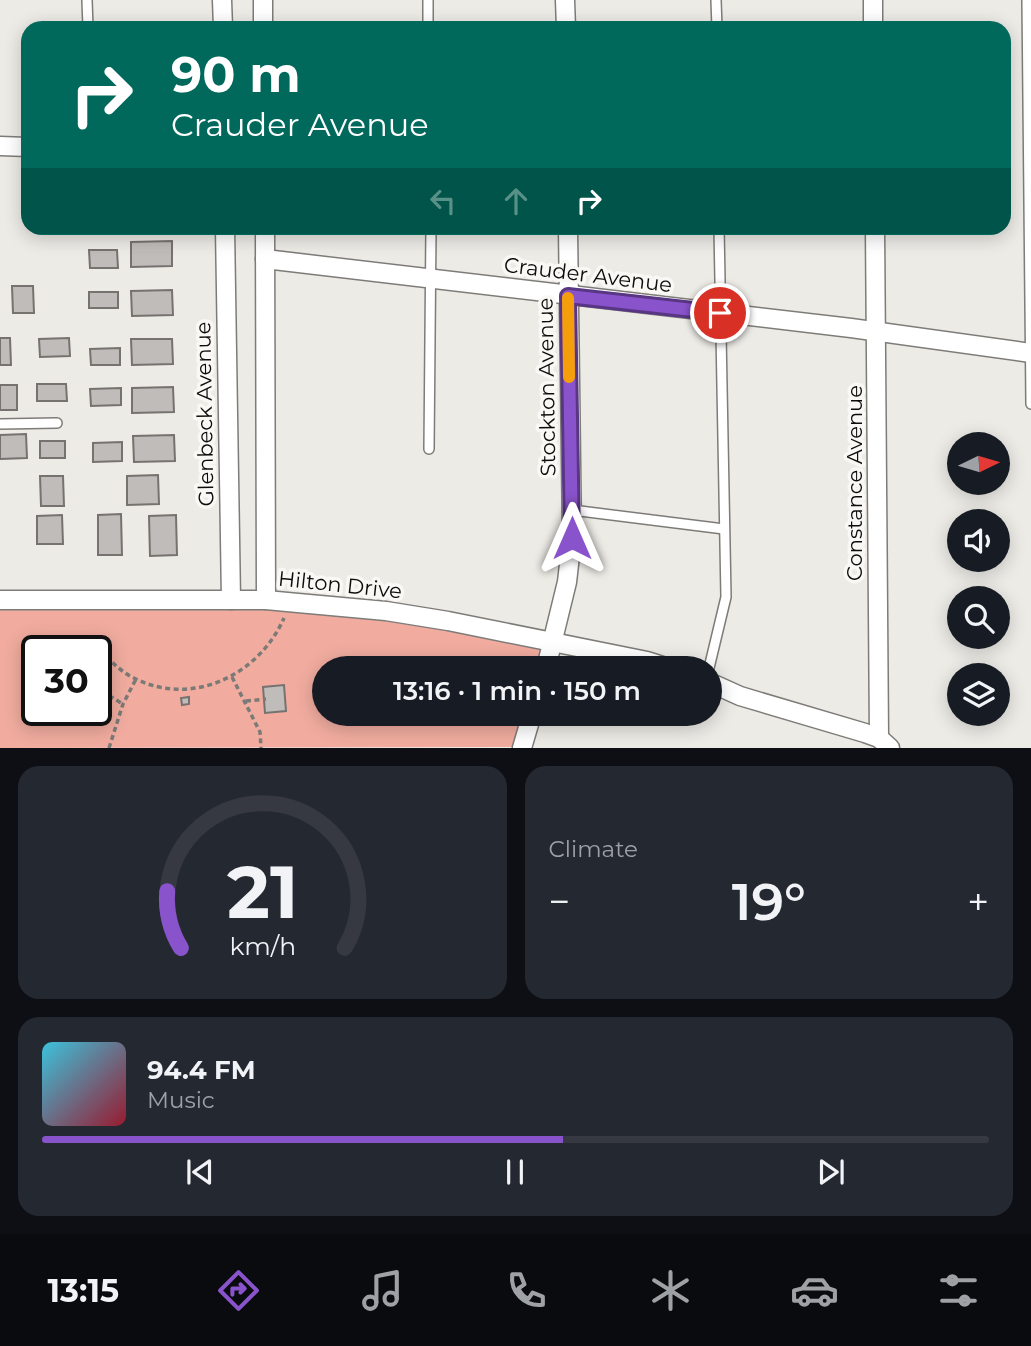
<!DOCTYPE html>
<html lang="en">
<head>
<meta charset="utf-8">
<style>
	:root { --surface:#171b24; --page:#242831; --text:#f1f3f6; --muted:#9ea1a6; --line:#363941; --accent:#8953cb }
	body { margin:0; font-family:Montserrat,sans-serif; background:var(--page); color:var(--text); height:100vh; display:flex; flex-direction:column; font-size:26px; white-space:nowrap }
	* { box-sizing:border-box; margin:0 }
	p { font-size:23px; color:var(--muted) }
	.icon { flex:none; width:38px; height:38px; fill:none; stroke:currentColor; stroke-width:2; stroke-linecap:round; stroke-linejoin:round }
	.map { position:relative; height:748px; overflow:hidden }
	.panel { display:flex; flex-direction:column; gap:18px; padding:18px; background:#0d0f14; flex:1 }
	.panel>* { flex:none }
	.banner { position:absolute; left:21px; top:21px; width:990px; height:214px; border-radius:21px; box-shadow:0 4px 18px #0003; background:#00695c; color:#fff; overflow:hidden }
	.needle { width:46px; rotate:85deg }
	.fabs { position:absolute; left:947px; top:432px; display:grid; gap:14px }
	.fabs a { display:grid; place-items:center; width:63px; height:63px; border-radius:50%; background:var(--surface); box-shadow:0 4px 18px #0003; font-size:35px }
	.speed { position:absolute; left:21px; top:635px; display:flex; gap:14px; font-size:35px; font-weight:700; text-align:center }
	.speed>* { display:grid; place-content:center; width:91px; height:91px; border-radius:50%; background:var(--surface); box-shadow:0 4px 18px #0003; line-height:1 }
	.speed .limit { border:4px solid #111; border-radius:10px; background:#fff; color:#111 }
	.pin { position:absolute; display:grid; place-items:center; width:60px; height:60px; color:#fff; margin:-30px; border:4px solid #fff; border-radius:50%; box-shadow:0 2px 7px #0007 }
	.me { position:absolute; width:77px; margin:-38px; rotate:0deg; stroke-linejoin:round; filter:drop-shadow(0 0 5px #0008) }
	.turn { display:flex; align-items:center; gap:24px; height:147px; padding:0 35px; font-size:32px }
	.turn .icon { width:91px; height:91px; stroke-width:2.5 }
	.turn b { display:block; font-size:49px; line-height:60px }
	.lanes { display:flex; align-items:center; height:66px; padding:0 35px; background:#0003; justify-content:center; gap:35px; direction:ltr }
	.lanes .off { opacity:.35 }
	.big { font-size:52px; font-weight:600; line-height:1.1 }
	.panel .card { flex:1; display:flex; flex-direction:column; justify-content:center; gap:10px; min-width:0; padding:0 24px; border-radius:21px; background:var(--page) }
	.panel .dial { align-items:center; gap:0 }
	.dial svg { height:182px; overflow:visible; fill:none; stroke:var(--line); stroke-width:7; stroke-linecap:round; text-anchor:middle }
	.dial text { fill:var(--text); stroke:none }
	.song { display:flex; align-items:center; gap:21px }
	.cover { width:84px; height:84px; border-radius:10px; background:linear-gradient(135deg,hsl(190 70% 55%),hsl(350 70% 35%)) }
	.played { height:7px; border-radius:4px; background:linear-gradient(90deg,var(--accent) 55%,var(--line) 55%) }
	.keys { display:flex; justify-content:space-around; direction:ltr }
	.heat { display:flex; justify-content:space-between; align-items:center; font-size:38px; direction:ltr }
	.panel .tiles { flex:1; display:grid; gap:18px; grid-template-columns:1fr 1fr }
	.card:last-child { grid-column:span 2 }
	.trip { position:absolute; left:312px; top:656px; width:410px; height:70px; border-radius:35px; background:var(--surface); box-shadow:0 4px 18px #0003; font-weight:600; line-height:70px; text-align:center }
	.tab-bar { display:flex; height:112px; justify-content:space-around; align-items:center; background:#090b0e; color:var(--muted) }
	.tab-bar .icon { width:49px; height:49px }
	.tab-bar .selected { color:var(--accent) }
	.tab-bar b { font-size:32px; color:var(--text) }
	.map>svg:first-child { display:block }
</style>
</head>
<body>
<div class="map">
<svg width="1031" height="748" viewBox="0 0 1031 748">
	<rect width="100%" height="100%" fill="#edebe6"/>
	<path fill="#f1ac9f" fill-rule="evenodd" d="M0 600H266L552 643 546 668H324V714H532L522 747 0 748ZM37 651H96V710H37Z"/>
	<g fill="#c0bcb9" stroke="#76726f" stroke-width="2">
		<polygon points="172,241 172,266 131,267 131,242"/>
		<polygon points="89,250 117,250 118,268 90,268"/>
		<polygon points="12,286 33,286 34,313 13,313"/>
		<polygon points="172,290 173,315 132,316 131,291"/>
		<rect x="89" y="292" width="29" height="16"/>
		<polygon points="0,338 10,338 11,365 0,365"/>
		<polygon points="69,338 70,356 40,357 39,339"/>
		<polygon points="131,339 172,339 173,364 132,365"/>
		<polygon points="120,348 120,365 91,365 90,349"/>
		<polygon points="37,384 66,384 67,401 37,401"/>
		<rect x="0" y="385" width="17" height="25"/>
		<polygon points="173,387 174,412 132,413 132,388"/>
		<polygon points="121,388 121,405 91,406 90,389"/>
		<polygon points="26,434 27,458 0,459 0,435"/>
		<polygon points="174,435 175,461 134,462 133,436"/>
		<rect x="40" y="441" width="25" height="17"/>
		<polygon points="122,442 122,461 93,462 93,443"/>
		<polygon points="158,475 159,504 127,505 127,476"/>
		<polygon points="40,476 63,476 64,506 41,506"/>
		<polygon points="121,514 122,555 98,555 98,515"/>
		<polygon points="62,515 63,544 37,544 37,516"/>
		<polygon points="176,515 177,555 150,556 149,516"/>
		<polygon points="284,685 286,711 265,713 263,687"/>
		<polygon points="189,697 189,704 182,705 181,698"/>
	</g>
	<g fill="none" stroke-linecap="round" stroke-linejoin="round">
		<defs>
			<g id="lane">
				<polyline points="87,0 88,28"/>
				<polyline points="428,0 428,28"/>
				<polyline points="716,0 717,28"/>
				<polyline points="1027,0 1031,404"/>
				<polyline points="0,424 57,423"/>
				<polyline points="429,449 431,228"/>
				<polyline points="572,510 724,529"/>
				<polyline points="709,668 726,597 719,228"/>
			</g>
			<g id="street">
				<polyline points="222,0 223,28"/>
				<polyline points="263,0 263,28"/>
				<polyline points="565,0 566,28"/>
				<polyline points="873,0 873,28"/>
				<polyline points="0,146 28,147"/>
				<polyline points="225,228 231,600"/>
				<polyline points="265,228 266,600"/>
				<polyline points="875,228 879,738"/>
				<polyline points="265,259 851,328 1031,353"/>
				<polyline points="0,600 266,600 298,603 386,611 448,621 647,661 669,668"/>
				<polyline points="546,668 567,582 572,538 568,228"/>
				<polyline points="709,682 740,696 865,733 879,738 890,748"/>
				<polyline points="522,748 532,714"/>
			</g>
		</defs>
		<use href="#lane" stroke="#7e7c78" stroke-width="12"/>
		<use href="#street" stroke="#7e7c78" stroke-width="21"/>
		<g stroke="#7b7a77" stroke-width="3.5" stroke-dasharray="5 3.5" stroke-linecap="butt">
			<path d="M100 651C111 661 121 672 134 678 192 708 259 675 284 618"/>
			<polyline points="232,677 260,732 261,748"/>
			<polyline points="96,685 106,694 123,704"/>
			<polyline points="246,701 266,699"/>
			<polyline points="109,748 123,704 136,679"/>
		</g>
		<use href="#lane" stroke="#fff" stroke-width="9"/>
		<use href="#street" stroke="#fff" stroke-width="18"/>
	</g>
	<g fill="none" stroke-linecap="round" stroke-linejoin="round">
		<defs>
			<polyline id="route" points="572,538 568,296 720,313"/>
		</defs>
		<use href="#route" stroke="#593684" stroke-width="18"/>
		<use href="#route" stroke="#8953cb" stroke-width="12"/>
		<polyline stroke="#f59e0b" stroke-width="12" points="568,298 569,377"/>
	</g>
	<g text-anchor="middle" stroke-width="7" stroke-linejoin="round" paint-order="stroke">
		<g font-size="21" fill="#0d0c0b" stroke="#faf8f4">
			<text transform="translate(588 275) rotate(7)" y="7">Crauder Avenue</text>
			<text transform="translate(547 387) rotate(-91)" y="7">Stockton Avenue</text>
			<text transform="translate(205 414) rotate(-91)" y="7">Glenbeck Avenue</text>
			<text transform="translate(855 483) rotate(-90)" y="7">Constance Avenue</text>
			<text transform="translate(340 585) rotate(6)" y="7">Hilton Drive</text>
		</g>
	</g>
</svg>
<div class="fabs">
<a><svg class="needle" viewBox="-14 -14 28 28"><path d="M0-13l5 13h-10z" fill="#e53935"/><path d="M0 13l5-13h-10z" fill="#9ea1a6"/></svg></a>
<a><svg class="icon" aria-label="sound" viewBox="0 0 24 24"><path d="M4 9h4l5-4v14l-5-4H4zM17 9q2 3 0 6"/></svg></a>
<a><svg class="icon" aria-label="search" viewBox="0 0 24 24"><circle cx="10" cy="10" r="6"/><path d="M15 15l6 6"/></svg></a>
<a><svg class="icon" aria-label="layers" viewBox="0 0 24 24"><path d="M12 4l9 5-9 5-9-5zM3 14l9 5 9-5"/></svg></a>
</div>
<div class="speed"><div class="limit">30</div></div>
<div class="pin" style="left:720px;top:313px;background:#d93025"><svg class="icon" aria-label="arrive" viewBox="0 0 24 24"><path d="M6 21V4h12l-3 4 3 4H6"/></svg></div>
<svg class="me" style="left:572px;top:538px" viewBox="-20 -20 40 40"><path d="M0-17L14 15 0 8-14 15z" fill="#8953cb" stroke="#fff" stroke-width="4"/></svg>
<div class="trip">13:16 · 1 min · 150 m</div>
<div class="banner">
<div class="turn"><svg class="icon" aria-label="right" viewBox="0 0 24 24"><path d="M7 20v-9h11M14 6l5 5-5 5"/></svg><div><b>90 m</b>Crauder Avenue</div></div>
<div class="lanes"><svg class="icon off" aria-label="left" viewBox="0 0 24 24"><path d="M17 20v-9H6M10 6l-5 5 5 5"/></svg><svg class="icon off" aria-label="ahead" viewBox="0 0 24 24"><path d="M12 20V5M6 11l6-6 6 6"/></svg><svg class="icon" aria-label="right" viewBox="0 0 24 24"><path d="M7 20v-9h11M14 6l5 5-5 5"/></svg></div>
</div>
</div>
<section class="panel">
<div class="tiles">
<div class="card dial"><svg viewBox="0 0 100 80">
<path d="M14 69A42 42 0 1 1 86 69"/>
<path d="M14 69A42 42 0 0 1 8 44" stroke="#8953cb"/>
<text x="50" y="56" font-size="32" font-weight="700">21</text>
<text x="50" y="72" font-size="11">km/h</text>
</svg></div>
<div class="card"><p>Climate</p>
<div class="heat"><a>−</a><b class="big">19°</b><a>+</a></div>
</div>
<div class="card">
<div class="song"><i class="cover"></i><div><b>94.4 FM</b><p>Music</p></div></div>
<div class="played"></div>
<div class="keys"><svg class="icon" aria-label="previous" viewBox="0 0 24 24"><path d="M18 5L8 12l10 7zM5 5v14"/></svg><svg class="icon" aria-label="pause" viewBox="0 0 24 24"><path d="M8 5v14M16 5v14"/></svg><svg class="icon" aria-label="next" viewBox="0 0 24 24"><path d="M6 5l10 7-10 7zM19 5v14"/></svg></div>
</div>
</div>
</section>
<nav class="tab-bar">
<b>13:15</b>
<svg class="icon selected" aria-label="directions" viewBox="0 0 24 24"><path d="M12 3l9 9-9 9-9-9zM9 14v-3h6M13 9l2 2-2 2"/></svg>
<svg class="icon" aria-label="music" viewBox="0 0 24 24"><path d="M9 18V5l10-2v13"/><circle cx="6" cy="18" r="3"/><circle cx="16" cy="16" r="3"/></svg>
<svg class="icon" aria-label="phone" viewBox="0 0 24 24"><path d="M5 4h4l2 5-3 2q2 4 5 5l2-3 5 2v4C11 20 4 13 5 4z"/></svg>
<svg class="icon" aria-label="climate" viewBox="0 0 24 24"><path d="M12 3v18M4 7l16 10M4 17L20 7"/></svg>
<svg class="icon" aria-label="car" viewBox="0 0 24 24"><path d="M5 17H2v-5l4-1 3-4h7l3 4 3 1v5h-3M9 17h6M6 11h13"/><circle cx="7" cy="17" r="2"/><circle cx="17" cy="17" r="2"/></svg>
<svg class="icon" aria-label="filters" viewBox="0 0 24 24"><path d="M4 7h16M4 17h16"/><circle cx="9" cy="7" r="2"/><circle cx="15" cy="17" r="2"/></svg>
</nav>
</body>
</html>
